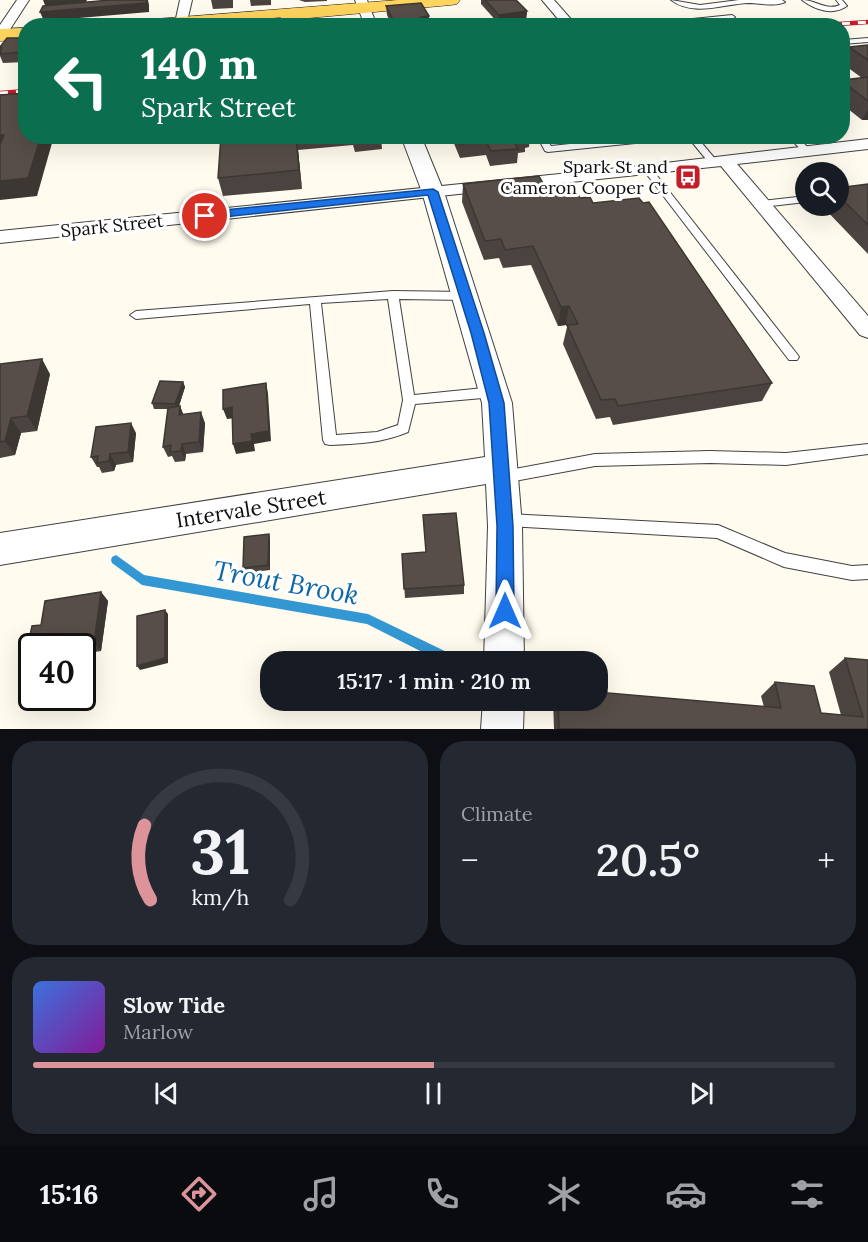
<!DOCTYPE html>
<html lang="en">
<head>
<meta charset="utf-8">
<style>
	:root { --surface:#171b24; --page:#242831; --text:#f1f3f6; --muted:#9ea1a6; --line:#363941; --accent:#dd939a }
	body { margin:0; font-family:Lora,serif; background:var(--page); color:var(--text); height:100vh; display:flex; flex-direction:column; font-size:22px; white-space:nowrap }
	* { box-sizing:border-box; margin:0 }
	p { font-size:20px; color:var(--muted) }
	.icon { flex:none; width:33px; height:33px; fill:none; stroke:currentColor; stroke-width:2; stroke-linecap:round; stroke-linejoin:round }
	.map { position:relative; height:729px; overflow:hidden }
	.details { display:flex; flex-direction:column; gap:12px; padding:12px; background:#0d0f14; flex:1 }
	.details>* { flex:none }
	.hud { position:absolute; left:18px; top:18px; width:832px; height:126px; border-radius:24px; box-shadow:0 6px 24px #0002; background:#0b6e4f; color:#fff; overflow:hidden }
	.tools { position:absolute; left:795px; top:162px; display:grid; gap:12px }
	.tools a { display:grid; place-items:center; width:54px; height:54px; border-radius:50%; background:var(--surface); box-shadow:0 6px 24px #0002; font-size:30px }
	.speed { position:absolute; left:18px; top:633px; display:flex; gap:12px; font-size:30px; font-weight:700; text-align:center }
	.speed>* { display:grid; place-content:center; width:78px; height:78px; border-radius:50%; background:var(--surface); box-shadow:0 6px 24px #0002; line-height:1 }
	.speed .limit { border:3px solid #111; border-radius:9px; background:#fff; color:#111 }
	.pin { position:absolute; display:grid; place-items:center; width:51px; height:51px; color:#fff; margin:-26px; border:3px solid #fff; border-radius:50%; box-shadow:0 2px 6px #0007 }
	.me { position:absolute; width:66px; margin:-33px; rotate:0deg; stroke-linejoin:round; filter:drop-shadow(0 0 4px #0008) }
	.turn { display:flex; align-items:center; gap:21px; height:126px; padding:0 24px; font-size:27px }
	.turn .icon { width:78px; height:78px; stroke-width:2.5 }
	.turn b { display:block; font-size:42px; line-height:51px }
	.big { font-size:45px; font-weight:600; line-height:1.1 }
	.details .tile { flex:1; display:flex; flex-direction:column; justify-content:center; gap:9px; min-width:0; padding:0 21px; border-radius:24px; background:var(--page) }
	.details .dial { align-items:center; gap:0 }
	.dial svg { height:156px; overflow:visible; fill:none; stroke:var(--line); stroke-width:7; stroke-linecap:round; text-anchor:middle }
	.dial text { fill:var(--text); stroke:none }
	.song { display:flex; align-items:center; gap:18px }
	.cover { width:72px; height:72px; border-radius:9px; background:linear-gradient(135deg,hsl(220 70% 55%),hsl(290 70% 35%)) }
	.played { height:6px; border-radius:3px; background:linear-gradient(90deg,var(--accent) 50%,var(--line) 50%) }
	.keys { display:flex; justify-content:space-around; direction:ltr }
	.heat { display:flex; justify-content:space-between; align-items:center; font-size:33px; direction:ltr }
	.details .tiles { flex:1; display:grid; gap:12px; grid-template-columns:1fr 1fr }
	.tile:last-child { grid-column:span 2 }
	.trip { position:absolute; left:260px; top:651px; width:348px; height:60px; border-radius:24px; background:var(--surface); box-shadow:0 6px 24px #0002; font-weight:600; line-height:60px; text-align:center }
	.tabs { display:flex; height:96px; justify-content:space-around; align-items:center; background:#090b0e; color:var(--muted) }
	.tabs .icon { width:42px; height:42px }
	.tabs .selected { color:var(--accent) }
	.tabs b { font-size:27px; color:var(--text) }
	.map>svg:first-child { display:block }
</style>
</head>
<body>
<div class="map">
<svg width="868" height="729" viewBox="0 0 868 729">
	<rect width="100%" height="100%" fill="#fffbee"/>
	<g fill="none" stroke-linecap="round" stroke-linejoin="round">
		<polygon fill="#3397d4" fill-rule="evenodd" points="116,555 144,575 368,614 451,654 453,658 451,662 442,662 367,624 142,585 112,563 111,560 112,557"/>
		<defs>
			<g id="service">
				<path d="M671 0 700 5 739 0H782L785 2C775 7 760 3 748 3 723 4 694 17 671 0Z"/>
				<path d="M802 0C816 0 826 11 840 5L836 0H842L847 6C833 16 815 10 802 0Z"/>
				<polygon points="732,15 735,17 734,18 656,26 624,26"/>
				<polygon points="868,38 868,42 843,44 843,40"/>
				<polygon points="537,136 545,136 551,146 645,136 678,136 674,139 548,152 545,151"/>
				<polygon points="687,136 696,136 716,160 716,164 710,164"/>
				<polygon points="788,136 797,136 811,151 804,153"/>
				<polygon points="648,167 651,168 797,354 799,357 797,360 789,360 645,172 644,170"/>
				<polygon points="806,196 806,202 761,207 756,204 761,201"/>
				<path d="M393 291 466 292 471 296 466 300 399 299 414 395 494 387 498 389 500 392 498 395 494 397 415 404 408 432C382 443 357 444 330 445L325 444 323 440 310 304 136 319 130 315 136 311ZM388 299 403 400 398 425 377 432 336 435 321 303Z"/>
				<polygon points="868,444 868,454 786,465 710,463 595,466 504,483 499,481 497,477 499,473 504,471 595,454 710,451 786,453"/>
				<polygon points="507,514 718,525 785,553 852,566 868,565 868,579 852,580 784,567 717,538 507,526 502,524 500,520 502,516"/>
			</g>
			<g id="minor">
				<polygon points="17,0 29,0 5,37 0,38 0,25"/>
				<polygon points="180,0 192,0 186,26 176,26 175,23"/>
				<polygon points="355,0 367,0 377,26 365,26"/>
				<polygon points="542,0 554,0 577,26 564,26"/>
				<polygon points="868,139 868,149 737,164 868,316 868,338 860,335 721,166 0,243 0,231 648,165"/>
			</g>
			<g id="tertiary">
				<polygon points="401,136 421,136 444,192 512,403 522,526 524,662 484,662 488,526 486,484 0,565 0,533 485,457 482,403 422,192"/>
				<polygon points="483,700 524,700 523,729 481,729"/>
			</g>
			<g id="primary">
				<polygon points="398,0 460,0 457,4 451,5 222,26 134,26 136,22 143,20"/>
				<polygon points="26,28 26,40 0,41 0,29"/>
			</g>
		</defs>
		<use href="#service" stroke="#414141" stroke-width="2"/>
		<use href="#minor" stroke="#414141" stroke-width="2"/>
		<use href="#tertiary" stroke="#414141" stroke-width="2"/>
		<use href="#primary" stroke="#1f1f1f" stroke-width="1"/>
		<use href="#service" fill="#fff" fill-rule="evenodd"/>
		<use href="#minor" fill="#fff" fill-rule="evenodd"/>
		<use href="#tertiary" fill="#fff" fill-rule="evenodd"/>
		<use href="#primary" fill="#ffd55e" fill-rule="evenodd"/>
		<defs>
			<g id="rail">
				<polyline points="810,26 868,22"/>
				<polyline points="0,93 26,91"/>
			</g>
		</defs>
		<use href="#rail" stroke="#c51e29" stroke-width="4.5"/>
		<use href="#rail" stroke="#fff" stroke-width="3" stroke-dasharray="8" stroke-linecap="butt"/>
	</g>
	<g fill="#4b433f">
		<polygon points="211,0 233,0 233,8 213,9"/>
		<polygon points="250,0 271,0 271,5 251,6"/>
		<polygon points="299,0 327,0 327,1 305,2"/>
		<polygon points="481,0 516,0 527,11 526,20 498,23 481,4"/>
		<polygon points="386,6 429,25 392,26 387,15"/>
		<polygon points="26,38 25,62 3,63 0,56 0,47"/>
		<polygon points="868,45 868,120 862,120 843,105 843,80 862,78 843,64 843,61 849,47"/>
		<polygon points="221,136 381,136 382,149 355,152 353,145 298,150 302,189 223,196 218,178"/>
		<polygon points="453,136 530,136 529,147 525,148 525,152 518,153 517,163 490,166 486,155 460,158 453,141"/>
		<polygon points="463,184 548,192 580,198 593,203 772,383 762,401 613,425 610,417 596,419 563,344 567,327 566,325 558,326 531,265 503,268 499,258 484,260 462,202"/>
		<polygon points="868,184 868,254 823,207 823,206 838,206 838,188"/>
		<polygon points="0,364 50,374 37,431 21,433 15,455 0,458"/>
		<polygon points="183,382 185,387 179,406 180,406 183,414 205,423 203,452 186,454 185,461 175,462 172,456 168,457 163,447 168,409 154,409 152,403"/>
		<polygon points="136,433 133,462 116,465 114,471 102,473 99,467 97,467 91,457"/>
		<polygon points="423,515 464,585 464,594 405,598 402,554 426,552"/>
		<polygon points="269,534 270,539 270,570 245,573 243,568"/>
		<polygon points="101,592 108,601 101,651 82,654 82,646 32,646 32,648 28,645"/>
		<polygon points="845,658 868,729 554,729 553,700 597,700 764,707 761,696 775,682 821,713 841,715 829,672"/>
	</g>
	<g fill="#3d3733">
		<polygon points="43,0 87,0 85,4 46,8"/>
		<polygon points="147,0 148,0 149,5 149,12 44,21 40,12"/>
		<polygon points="527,11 526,20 498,23 499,15"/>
		<polygon points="429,16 429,25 395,26 395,23 421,17"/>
		<polygon points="26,43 26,60 25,62 21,52"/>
		<polygon points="868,109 868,120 862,120"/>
		<polygon points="0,135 4,135 0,154"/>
		<polygon points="41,136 54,136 37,196 0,200 0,181"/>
		<polygon points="296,136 298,150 302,189 299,170"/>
		<polygon points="569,306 566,325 558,326 561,307"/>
		<polygon points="42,359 50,374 37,431 27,416"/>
		<polygon points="183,382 185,387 178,409 175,404"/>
		<polygon points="266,383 268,394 271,441 254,444 255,451 236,454 233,444"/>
		<polygon points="180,406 184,416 179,415"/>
		<polygon points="232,407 236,418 227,419 223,409"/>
		<polygon points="201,412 205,423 203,452 199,442"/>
		<polygon points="11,418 21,433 15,455 5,441"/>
		<polygon points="131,423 136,433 133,462 128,452"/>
		<polygon points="182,444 186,454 185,461 181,451"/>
		<polygon points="110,454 116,465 114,471 109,461"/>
		<polygon points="269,534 270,539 270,570 268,565"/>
		<polygon points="101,592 108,601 101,651 94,643"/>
		<polygon points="165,610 168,614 168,663 140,670 137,666"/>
	</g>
	<g fill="#574e49" stroke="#3d3733" stroke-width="1.5">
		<polygon points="110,0 147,0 146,3 40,12 43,6"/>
		<polygon points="485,0 516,0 527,11 499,15"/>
		<polygon points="421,3 429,16 421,17 423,20 395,23 386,6"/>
		<polygon points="280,18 281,24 286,24 286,26 262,26 262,20"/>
		<polygon points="227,22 243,23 245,26 201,26"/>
		<polygon points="7,38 26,38 26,43 21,52 0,54 2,48 0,48 0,47"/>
		<polygon points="868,45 868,60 849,47"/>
		<polygon points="868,77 868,101 843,82 843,80"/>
		<polygon points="26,93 26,136 41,136 28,178 0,181 0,145 4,135 0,135 0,95"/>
		<polygon points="221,136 296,136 299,170 218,178"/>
		<polygon points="457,136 526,136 526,138 513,139 518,149 491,151 486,141 460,144"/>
		<polygon points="539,176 548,192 575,189 580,198 590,197 593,203 639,198 643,203 649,202 772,383 618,406 615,399 601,400 567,325 578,324 569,306 561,307 533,246 505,250 501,239 485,241 463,184"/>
		<polygon points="868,184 868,225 838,195 838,188"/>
		<polygon points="42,359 27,416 11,418 5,441 0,442 0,364"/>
		<polygon points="160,381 183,382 175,404 152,403"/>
		<polygon points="266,383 269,431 251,434 252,441 233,444 232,407 223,409 223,390"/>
		<polygon points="180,406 179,415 201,412 199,442 182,444 181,451 170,452 171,445 163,447 168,408"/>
		<polygon points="131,423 128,452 110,454 109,461 97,463 98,456 91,457 96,427"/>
		<polygon points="456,513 464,585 404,589 402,554 426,552 423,515"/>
		<polygon points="269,534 268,565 243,568 244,537"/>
		<polygon points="101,592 94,643 73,646 35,646 36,644 28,645 32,626 41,625 45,601"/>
		<polygon points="165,610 165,658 137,666 137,616"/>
		<polygon points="556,653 582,655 582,662 557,662"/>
		<polygon points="845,658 868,660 868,729 559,729 558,700 597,700 597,692 781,708 775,682 814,686 821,713 863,717"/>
	</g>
	<polygon fill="#1a73e8" stroke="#114b97" stroke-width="1.5" points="433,189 438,192 484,333 504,403 513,526 514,611 511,617 505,620 499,617 496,611 497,526 489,403 471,333 428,195 205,219 199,216 205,212"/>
	<defs>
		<symbol id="bus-square" viewBox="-11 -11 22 22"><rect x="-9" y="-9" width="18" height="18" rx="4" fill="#c51e29" stroke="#fff"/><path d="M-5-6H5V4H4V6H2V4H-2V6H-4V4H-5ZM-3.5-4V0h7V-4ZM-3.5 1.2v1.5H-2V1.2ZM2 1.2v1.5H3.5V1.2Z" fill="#fff"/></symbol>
	</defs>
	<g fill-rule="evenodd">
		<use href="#bus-square" x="673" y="162" width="30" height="30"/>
	</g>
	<g text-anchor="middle" stroke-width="6" stroke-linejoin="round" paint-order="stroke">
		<g font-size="18" fill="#0e0e0e" stroke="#fff" text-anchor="end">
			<text x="668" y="173">Spark St and<tspan x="668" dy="21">Cameron Cooper Ct</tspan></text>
		</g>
		<g font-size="18" fill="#0e0e0e" stroke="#fff">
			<text transform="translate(112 226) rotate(-6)" y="6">Spark Street</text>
		</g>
		<g font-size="21" fill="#0e0e0e" stroke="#fff">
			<text transform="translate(251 509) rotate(-9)" y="7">Intervale Street</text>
		</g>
		<g font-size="27" font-style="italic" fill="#1067a6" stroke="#fff">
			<text transform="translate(286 583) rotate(10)" y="9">Trout Brook</text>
		</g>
	</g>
</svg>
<div class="tools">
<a><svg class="icon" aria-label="search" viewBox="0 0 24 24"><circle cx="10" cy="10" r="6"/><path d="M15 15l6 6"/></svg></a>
</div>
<div class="speed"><div class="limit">40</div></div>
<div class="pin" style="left:205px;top:216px;background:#d93025"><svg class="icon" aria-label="arrive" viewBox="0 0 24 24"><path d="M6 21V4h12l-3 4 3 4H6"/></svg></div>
<svg class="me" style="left:505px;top:611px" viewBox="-20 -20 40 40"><path d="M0-17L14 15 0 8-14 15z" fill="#1a73e8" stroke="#fff" stroke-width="4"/></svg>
<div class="trip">15:17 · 1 min · 210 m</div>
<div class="hud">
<div class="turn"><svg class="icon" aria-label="left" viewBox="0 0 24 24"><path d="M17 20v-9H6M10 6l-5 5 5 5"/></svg><div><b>140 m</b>Spark Street</div></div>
</div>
</div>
<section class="details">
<div class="tiles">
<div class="tile dial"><svg viewBox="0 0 100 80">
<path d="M14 69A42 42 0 1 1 86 69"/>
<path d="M14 69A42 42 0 0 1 11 31" stroke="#dd939a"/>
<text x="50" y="56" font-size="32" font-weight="700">31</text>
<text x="50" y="72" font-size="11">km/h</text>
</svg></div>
<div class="tile"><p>Climate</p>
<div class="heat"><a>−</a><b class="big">20.5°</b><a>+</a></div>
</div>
<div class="tile">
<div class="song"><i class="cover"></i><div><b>Slow Tide</b><p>Marlow</p></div></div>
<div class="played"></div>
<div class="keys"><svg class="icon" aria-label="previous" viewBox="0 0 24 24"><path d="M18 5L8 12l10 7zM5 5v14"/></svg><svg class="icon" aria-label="pause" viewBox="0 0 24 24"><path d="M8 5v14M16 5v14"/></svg><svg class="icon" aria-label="next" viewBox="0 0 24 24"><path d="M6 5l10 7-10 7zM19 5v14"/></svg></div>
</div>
</div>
</section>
<nav class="tabs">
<b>15:16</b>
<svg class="icon selected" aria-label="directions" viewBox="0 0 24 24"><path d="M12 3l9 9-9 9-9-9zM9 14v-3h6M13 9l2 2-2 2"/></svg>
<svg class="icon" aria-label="music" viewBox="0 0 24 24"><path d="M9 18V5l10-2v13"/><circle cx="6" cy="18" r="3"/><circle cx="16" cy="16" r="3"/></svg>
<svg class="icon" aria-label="phone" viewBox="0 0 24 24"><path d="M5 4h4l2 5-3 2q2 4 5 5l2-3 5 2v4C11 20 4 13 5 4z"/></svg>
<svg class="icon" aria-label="climate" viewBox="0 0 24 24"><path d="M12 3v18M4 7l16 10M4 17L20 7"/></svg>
<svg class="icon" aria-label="car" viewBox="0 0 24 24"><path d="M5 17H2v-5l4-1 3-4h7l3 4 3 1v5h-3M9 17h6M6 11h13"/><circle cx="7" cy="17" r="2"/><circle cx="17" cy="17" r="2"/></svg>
<svg class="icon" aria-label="filters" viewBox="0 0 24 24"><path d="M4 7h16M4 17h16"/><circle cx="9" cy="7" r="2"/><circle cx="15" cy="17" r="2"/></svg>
</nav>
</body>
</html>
